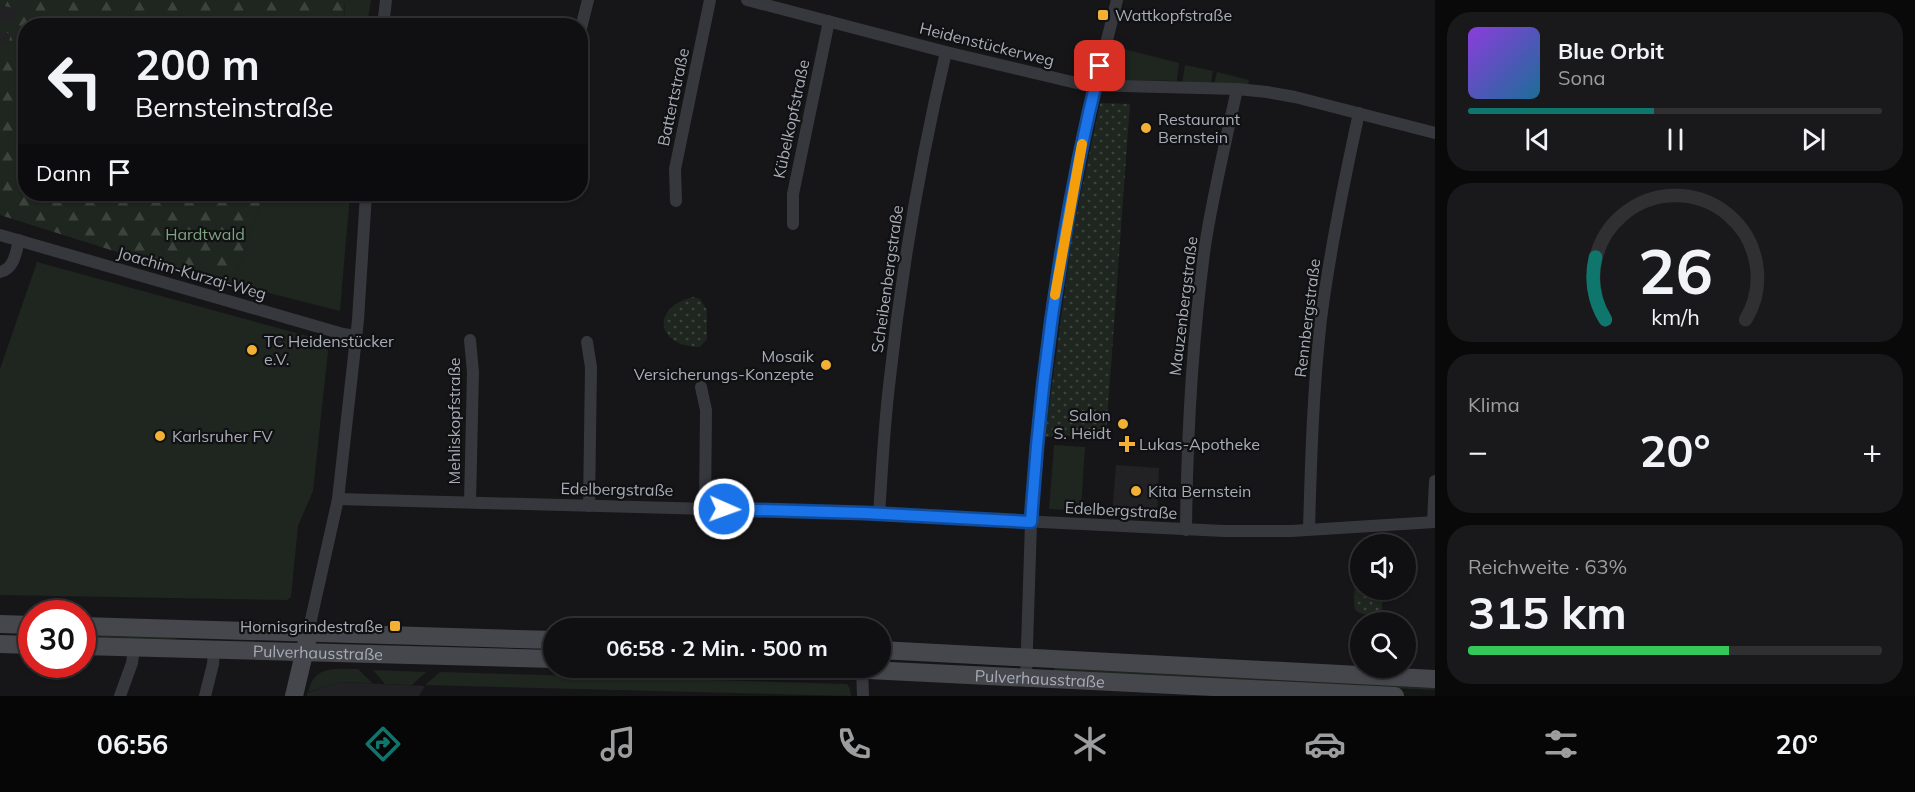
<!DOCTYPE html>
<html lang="de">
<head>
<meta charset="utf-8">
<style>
	:root { --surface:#101012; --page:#19191b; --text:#f1f3f6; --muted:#9c9d9f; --line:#303032; --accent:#0f766e }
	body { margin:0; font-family:Mulish,sans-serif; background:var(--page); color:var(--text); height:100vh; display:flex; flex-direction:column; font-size:22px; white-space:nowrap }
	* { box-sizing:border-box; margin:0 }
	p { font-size:20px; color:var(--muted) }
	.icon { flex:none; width:33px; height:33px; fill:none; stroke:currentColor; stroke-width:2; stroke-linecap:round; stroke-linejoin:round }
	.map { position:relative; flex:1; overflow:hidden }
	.side { display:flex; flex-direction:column; gap:12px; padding:12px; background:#09090a; width:480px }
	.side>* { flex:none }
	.guide { position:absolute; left:18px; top:18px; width:570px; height:183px; border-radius:24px; box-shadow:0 2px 4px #0004,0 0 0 2px var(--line); background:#101012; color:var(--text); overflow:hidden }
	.fabs { position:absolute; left:1350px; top:534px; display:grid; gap:12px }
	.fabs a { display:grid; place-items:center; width:66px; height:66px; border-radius:50%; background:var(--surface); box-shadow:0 2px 4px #0004,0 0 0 2px var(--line); font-size:30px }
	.speed { position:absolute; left:18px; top:600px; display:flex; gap:12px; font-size:30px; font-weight:700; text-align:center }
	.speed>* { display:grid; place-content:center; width:78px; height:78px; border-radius:50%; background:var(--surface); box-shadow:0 2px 4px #0004,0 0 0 2px var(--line); line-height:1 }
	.speed .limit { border:9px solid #d22; background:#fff; color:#111 }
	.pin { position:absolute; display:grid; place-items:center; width:51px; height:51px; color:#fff; margin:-26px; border-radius:12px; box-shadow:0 3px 9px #0006 }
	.me { position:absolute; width:66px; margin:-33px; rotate:92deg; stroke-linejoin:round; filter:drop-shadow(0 0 4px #0008) }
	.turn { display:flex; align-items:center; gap:21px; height:126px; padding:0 18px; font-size:27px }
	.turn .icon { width:78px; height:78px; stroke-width:2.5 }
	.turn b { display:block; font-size:42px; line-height:51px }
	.then { display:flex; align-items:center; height:57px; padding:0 18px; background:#0003; gap:12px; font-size:22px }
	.big { font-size:45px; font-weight:700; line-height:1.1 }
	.side .tile { flex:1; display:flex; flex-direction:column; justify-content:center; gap:9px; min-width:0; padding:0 21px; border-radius:24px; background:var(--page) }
	.side .dial { align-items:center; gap:0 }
	.dial svg { height:156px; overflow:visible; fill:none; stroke:var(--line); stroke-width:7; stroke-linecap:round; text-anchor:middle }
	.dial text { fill:var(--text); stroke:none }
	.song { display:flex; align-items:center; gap:18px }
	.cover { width:72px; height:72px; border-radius:9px; background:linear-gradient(135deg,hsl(270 70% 55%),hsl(200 70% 35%)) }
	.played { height:6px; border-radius:3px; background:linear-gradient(90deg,var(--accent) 45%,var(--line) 45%) }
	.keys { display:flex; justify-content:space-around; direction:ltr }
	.heat { display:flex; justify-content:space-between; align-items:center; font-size:33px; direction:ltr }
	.charge { height:9px; border-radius:4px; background:linear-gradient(90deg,#34c759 63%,var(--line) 0) }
	.trip { position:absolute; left:543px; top:618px; width:348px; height:60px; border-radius:30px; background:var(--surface); box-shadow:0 2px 4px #0004,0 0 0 2px var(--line); font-weight:700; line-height:60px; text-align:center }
	.dock { display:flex; height:96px; justify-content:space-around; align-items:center; background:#060607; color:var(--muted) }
	.dock .icon { width:42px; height:42px }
	.dock .active { color:var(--accent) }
	.dock b { font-size:27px; color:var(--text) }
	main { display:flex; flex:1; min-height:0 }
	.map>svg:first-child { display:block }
</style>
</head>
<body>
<main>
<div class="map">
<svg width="1435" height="696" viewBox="0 0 1435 696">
	<defs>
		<pattern id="forest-firs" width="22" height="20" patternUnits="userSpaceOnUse" patternTransform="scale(1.5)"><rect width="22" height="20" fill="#1e261f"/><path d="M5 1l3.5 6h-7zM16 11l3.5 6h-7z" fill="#3c433d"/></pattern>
		<pattern id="park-dots" width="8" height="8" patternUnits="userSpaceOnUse" patternTransform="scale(1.5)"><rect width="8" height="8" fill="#1e261f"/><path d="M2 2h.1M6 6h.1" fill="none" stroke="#3c433d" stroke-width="1.8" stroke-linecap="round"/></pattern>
	</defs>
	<rect width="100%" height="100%" fill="#161618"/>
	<g fill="#222225">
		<polygon points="0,0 24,0 0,83"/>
		<polygon points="1116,465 1159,468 1157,517 1112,515"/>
		<polygon points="339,682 425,686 419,696 307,696 307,693"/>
	</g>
	<g fill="#1e261f">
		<polygon points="345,0 371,0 367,25 344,25"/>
		<polygon points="1116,47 1179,63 1177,81 1118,80 1113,77 1110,70"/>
		<polygon points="1185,65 1213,71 1211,83 1182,83"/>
		<polygon points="1217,72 1249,80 1248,86 1214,84"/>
		<polygon points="264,194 350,194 340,311 233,284"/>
		<polygon points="37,262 329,342 313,491 298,526 291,597 287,600 0,595 0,369"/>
		<polygon points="1054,445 1085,447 1081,511 1049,509"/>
		<polygon points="83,632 180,638 158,641 83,640"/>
		<polygon points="1054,665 1435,684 1435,690 1054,673"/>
		<path d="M335 669H358L372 683 340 682 308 692C312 677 319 670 335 669Z"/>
		<polygon points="373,670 426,672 412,685 385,684"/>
		<polygon points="440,672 847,684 850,689 851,696 425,685"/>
	</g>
	<polygon fill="url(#forest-firs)" points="0,0 345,0 343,25 26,26 26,194 264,194 233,284 152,263 0,215 0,65 2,59 0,58 0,43 8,45 11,34 0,31 0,20 15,23 18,9 0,5"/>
	<g fill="url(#park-dots)">
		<polygon points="1100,103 1130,104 1106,434 1045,437 1072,236"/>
		<path d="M693 297 700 299 707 310V339L700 347C658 347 648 309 693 297Z"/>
		<path d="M1360 578V590H1382V614C1349 615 1354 613 1355 583Z"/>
	</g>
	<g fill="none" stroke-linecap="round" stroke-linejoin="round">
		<g stroke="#37383d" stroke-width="12">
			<polyline points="747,0 946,52 1085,85 1237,89 1267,92 1295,97 1435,133"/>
			<polyline points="383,26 386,0"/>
			<polyline points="580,32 588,0"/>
			<polyline points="676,201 675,169 710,0"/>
			<polyline points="793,224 793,194 829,21"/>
			<polyline points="0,235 343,334 356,336"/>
			<path d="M0 272C14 269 16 253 19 240"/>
			<polyline points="470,340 473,372 470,502"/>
			<polyline points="587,342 591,367 589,506"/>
			<polyline points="701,387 706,410 705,508"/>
			<polyline points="338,499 856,513 1224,531 1291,531 1435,522"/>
			<path d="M879 514C882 471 884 428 889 386 901 273 920 162 946 52"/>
			<polyline points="1433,522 1435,481"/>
			<path d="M1309 529C1311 459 1313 389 1321 319 1330 250 1344 181 1359 113"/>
			<path d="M1186 530C1187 435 1192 341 1205 246 1213 194 1226 141 1237 89"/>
			<polyline points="308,633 338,499 358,320 366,194"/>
			<polyline points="862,668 863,696"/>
			<polyline points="1026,677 1031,522 1037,440 1055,289 1085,128 1117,0"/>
			<polyline points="120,696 132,663 134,647"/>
			<polyline points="205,696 213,664 214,650"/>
		</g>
		<g stroke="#45474d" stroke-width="18">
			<polyline points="0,624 32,625"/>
			<polyline points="82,626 554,640"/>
			<polyline points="0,644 32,645"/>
			<path id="s1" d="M82 646 554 659"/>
			<polyline points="880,650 1435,679"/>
			<path id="s2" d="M828 668 1395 696"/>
			<polyline points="294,696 307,641"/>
		</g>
	</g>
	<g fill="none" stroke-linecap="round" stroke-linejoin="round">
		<defs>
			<path id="route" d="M724 509 865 513 1031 522C1041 368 1063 216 1100 66"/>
		</defs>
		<use href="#route" stroke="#114b97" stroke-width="15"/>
		<use href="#route" stroke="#1a73e8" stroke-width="10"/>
		<polyline stroke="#f59e0b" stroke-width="10" points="1055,295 1082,144"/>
	</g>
	<g fill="#f2b134" stroke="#111113" stroke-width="2">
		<rect x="1097" y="9" width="12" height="12" rx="3"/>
		<circle cx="1146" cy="128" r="6"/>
		<circle cx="252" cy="350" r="6"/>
		<circle cx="826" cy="365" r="6"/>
		<circle cx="1123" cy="424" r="6"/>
		<circle cx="160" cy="436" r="6"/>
		<path d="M1124 435h6v6h6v6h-6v6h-6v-6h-6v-6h6z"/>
		<circle cx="1136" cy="491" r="6"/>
		<rect x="389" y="620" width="12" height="12" rx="3"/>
	</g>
	<g text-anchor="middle" stroke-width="4.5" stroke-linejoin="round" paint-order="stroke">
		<g font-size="16" fill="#a8adb8" stroke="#111113" text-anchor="start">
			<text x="1115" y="21">Wattkopfstraße</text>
			<text x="1158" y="125">Restaurant<tspan x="1158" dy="18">Bernstein</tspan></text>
			<text x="264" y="347">TC Heidenstücker<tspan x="264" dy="18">e.V.</tspan></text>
			<text x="814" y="362" text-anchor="end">Mosaik<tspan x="814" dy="18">Versicherungs-Konzepte</tspan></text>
			<text x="1111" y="421" text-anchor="end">Salon<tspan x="1111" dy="18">S. Heidt</tspan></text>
			<text x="172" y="442">Karlsruher FV</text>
			<text x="1139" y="450">Lukas-Apotheke</text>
			<text x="1148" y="497">Kita Bernstein</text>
			<text x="383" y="632" text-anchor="end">Hornisgrindestraße</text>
		</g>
		<g font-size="16" fill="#a8adb8" stroke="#111113">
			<text transform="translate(987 44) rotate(14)" y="6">Heidenstückerweg</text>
			<text transform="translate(673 97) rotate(-78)" y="6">Battertstraße</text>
			<text transform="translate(791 119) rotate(-78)" y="6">Kübelkopfstraße</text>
			<text transform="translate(192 273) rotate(16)" y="6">Joachim-Kurzaj-Weg</text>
			<text transform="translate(887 279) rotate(-82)" y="6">Scheibenbergstraße</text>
			<text transform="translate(1183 306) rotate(-83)" y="6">Mauzenbergstraße</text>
			<text transform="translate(1307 318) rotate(-83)" y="6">Rennbergstraße</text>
			<text transform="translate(454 421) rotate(-90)" y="6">Mehliskopfstraße</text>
			<text transform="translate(617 489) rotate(1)" y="6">Edelbergstraße</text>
			<text transform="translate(1121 510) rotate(3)" y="6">Edelbergstraße</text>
			<text dy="6" stroke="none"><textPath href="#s1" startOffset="236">Pulverhausstraße</textPath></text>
			<text dy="6" stroke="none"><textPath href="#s2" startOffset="212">Pulverhausstraße</textPath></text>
		</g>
		<g font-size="16" fill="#7fa381" stroke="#111113">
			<text x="205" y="240">Hardtwald</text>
		</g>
	</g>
</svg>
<div class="fabs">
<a><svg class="icon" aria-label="sound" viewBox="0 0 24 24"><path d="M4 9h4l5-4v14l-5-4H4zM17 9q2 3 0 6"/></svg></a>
<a><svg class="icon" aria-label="search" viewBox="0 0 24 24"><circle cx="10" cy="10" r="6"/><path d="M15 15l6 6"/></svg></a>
</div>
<div class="speed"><div class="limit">30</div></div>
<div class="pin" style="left:1100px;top:66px;background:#d93025"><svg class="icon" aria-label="arrive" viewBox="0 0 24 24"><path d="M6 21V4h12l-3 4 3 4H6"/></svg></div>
<svg class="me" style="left:724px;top:509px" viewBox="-20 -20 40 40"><circle r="17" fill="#1a73e8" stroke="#fff" stroke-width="3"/><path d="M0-11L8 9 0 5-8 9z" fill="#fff"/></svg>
<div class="trip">06:58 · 2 Min. · 500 m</div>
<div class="guide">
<div class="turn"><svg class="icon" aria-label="left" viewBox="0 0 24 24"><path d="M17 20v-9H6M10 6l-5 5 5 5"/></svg><div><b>200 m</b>Bernsteinstraße</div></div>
<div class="then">Dann<svg class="icon" aria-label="arrive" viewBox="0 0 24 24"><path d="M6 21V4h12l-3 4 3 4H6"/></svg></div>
</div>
</div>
<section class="side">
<div class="tile">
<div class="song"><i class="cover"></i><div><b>Blue Orbit</b><p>Sona</p></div></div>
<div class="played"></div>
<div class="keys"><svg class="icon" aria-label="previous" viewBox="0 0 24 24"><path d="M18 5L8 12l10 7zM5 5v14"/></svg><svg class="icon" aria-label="pause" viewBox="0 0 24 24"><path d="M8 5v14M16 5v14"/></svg><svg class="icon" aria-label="next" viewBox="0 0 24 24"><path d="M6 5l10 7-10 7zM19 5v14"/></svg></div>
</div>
<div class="tile dial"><svg viewBox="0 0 100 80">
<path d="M14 69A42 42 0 1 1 86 69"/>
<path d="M14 69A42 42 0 0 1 9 37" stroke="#0f766e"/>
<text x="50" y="56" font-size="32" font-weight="700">26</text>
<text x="50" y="72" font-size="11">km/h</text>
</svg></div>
<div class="tile"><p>Klima</p>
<div class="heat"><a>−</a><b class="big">20°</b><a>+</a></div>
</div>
<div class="tile"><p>Reichweite · 63%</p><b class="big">315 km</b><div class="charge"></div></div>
</section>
</main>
<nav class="dock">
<b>06:56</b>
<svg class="icon active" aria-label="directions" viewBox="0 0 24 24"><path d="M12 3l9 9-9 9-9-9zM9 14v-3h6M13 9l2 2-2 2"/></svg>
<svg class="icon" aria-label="music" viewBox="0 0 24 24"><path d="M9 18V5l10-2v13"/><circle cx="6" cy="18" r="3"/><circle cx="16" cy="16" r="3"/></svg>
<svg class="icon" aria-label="phone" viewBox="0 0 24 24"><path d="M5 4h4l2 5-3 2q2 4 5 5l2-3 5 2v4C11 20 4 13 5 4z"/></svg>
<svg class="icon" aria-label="climate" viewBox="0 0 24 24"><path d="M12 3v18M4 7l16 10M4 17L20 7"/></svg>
<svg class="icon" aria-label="car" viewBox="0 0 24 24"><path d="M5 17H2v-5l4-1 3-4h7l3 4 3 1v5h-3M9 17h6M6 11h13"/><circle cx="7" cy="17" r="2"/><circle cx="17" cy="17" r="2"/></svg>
<svg class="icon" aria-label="filters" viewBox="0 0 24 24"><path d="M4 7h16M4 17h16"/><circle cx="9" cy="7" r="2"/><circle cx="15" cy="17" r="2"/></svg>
<b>20°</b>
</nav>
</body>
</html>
